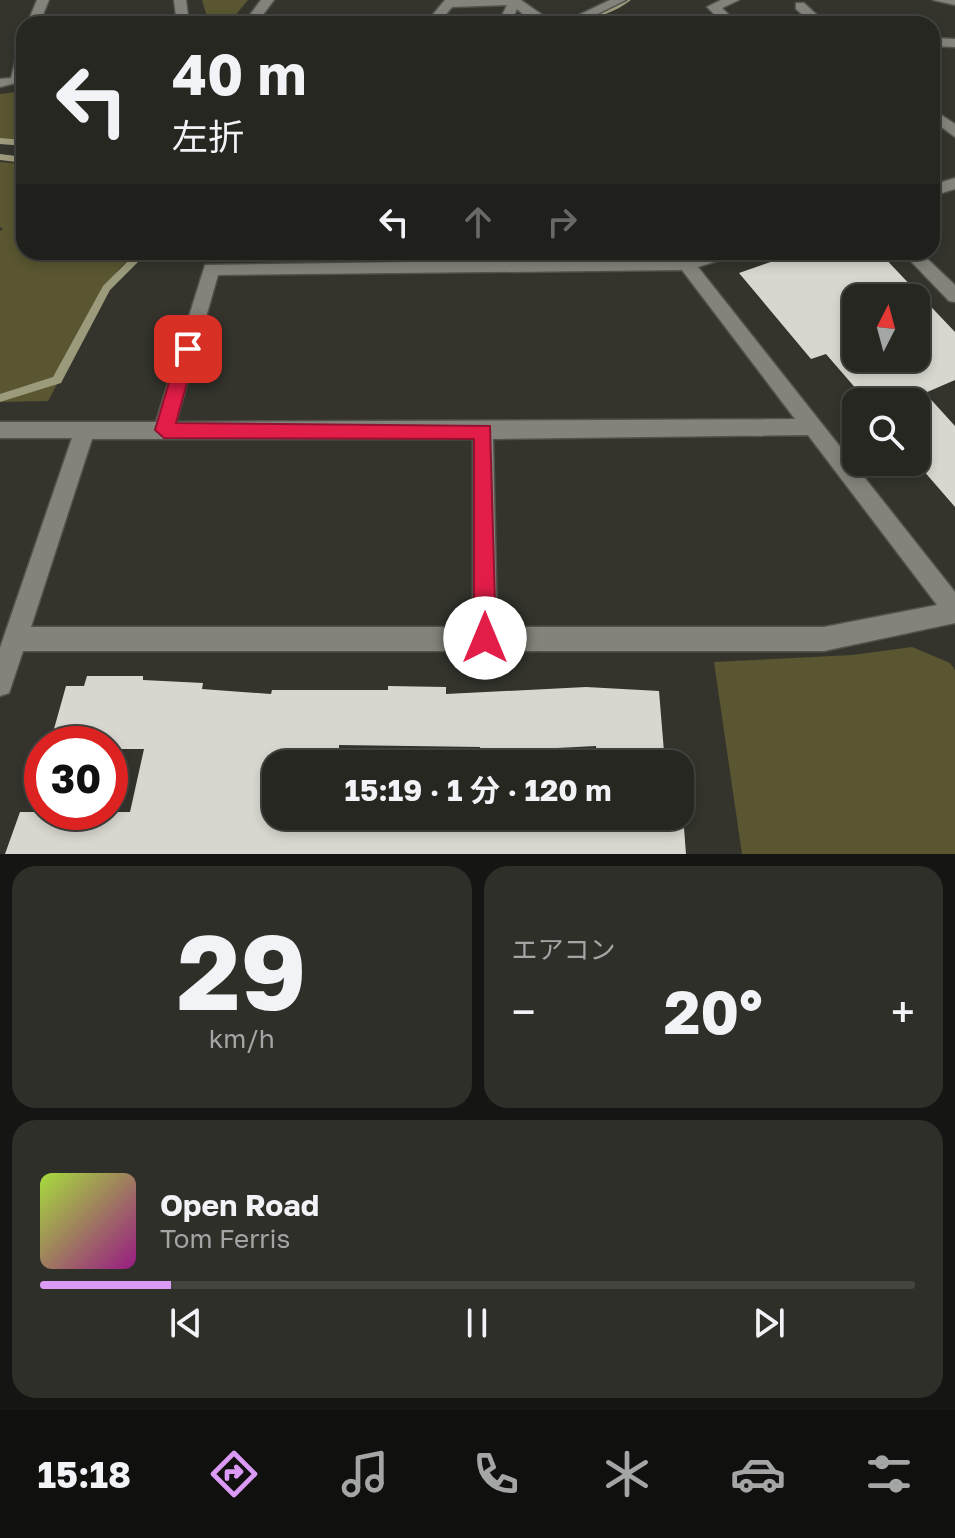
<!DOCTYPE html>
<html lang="ja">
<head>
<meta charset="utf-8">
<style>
	:root { --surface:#272722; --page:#2f2f2a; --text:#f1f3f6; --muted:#a4a5a5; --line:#434440; --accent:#da9af6 }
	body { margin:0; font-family:"Golos Text","Noto Sans JP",sans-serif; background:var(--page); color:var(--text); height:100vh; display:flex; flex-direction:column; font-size:30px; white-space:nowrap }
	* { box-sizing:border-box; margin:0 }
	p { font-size:26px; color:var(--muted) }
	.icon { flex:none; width:44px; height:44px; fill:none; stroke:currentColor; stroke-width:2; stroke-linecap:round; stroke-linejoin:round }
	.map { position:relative; height:854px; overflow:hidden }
	.sheet { display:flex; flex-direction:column; gap:12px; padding:12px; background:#151513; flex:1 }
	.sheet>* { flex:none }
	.top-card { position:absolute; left:16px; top:16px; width:924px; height:244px; border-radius:24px; box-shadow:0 4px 12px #0003,0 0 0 2px var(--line); background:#272722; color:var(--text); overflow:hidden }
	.needle { width:52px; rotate:6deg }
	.controls { position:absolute; left:842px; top:284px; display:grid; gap:16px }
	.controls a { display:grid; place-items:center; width:88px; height:88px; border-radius:16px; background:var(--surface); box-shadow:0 4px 12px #0003,0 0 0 2px var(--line); font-size:40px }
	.speed { position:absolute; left:24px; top:726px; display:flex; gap:16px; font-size:40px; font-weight:700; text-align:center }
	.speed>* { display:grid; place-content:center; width:104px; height:104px; border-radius:50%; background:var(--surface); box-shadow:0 4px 12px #0003,0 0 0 2px var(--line); line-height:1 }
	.speed .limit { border:12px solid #d22; background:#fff; color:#111 }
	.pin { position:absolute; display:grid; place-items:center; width:68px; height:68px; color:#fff; margin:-34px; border-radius:16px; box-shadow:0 4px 12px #0006 }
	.me { position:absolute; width:88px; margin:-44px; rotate:0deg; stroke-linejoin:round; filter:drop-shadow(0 0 6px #0008) }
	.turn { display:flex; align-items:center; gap:28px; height:168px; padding:0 24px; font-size:36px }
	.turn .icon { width:104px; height:104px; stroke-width:2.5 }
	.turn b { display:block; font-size:56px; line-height:68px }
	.lanes { display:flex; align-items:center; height:76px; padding:0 24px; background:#0003; justify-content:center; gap:40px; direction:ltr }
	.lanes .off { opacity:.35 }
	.big { font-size:60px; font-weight:700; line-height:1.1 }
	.sheet .tile { flex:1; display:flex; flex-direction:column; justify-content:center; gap:12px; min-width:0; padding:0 28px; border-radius:24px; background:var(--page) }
	.sheet .dial { align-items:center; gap:0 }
	.dial b { font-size:104px; line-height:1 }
	.song { display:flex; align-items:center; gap:24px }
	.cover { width:96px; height:96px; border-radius:12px; background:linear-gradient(135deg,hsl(80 70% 55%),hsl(310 70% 35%)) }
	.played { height:8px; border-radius:4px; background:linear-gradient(90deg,var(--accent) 15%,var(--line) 15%) }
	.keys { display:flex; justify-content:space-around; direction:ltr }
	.heat { display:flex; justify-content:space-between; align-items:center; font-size:44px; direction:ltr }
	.sheet .tiles { flex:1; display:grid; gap:12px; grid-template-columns:1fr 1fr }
	.tile:last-child { grid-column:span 2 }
	.trip { position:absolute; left:262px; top:750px; width:432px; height:80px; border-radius:24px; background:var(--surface); box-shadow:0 4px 12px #0003,0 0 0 2px var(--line); font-weight:700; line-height:80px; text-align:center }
	.tabs { display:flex; height:128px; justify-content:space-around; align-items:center; background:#10100e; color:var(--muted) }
	.tabs .icon { width:56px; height:56px }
	.tabs .current { color:var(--accent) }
	.tabs b { font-size:36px; color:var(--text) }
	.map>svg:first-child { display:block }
</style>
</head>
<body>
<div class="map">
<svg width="955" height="854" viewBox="0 0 955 854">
	<rect width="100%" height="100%" fill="#34342d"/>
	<g fill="#595631">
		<polygon points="202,0 248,0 228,24 209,24"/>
		<polygon points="24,91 24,141 0,139 0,94"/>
		<polygon points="0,162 24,164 24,252 136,252 118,270 48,401 0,402 0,231 3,229 0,227"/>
		<polygon points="912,647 950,663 955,670 955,854 742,854 714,662 852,655"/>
	</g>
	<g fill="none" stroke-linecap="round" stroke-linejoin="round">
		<g fill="#9b9a7a" fill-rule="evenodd">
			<path d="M623 0H631C599 25 554 24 515 24L519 22C555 19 591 19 623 0Z"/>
			<polygon points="0,138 24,140 24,146 0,144"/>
			<polygon points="0,154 24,157 24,163 0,160"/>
			<polygon points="137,252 148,252 110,290 61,383 0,402 0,394 53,377 103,286"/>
		</g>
	</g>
	<g fill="#d7d7cf" fill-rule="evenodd">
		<path d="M817 252H879L955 332V380L925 393 955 426V507L916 462V402H879L873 394 864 398 826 354 811 359 739 273 796 253 800 257ZM856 298H916V358H856Z"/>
		<polygon points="87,676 143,676 143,680 203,683 202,689 271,694 272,690 388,690 388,686 446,687 446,694 586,687 659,691 665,764 597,764 596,746 481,752 480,747 339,745 339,755 276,755 276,816 683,815 686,854 5,854 20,812 130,812 144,749 110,749 110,744 60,744 63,736 52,736 66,686 84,686"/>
	</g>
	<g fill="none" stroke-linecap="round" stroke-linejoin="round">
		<defs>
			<g id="minor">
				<polygon points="37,0 49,0 39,24 27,24"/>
				<polygon points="174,0 186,0 189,24 177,24"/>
				<polygon points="261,0 274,0 256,24 243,24"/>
				<polygon points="445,0 521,0 555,24 533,23 517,9 510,24 498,24 507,5 452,7 438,24 425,24"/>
				<polygon points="610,0 626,0 577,24 560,24"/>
				<polygon points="721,0 739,0 722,8 738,24 724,24 707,7"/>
				<polygon points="933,0 955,0 955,5"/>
				<polygon points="796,3 804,3 827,24 813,24 796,9"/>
				<polygon points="932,38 955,39 955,47 932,46"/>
				<polygon points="24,51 24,81 0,87 0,79 11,78 17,55"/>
				<polygon points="932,109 955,124 955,137 932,120"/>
				<polygon points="955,178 955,189 932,196 932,185"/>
				<path d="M674 252H686L690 257 706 252H735L733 256 698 267 955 592V623L824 651H23L9 693 0 696V648L72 438H0V422H156L205 265 673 258ZM682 270 795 419 176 422 218 275ZM808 435 937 605 824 627H497L493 439ZM92 439H473V627H31Z"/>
				<polygon points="902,252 920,252 955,285 955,302 949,301"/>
			</g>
		</defs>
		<use href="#minor" stroke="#52524d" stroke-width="3"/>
		<use href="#minor" fill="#83837b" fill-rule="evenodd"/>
	</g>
	<polygon fill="#e11d48" stroke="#92132f" stroke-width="2" points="188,343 196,349 176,423 490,426 496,638 492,645 485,649 477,645 474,638 474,439 164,438 155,430 179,349"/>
</svg>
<div class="controls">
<a><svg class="needle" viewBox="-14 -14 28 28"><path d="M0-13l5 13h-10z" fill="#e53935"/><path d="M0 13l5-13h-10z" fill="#a4a5a5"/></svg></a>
<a><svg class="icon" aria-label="search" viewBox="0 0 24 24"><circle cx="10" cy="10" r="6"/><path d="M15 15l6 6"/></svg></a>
</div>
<div class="speed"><div class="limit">30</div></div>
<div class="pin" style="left:188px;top:349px;background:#d93025"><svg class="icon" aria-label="arrive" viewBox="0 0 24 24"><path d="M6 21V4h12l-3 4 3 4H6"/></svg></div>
<svg class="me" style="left:485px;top:638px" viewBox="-20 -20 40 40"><circle r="19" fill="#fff"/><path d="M0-13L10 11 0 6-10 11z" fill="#e11d48"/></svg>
<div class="trip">15:19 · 1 分 · 120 m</div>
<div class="top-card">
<div class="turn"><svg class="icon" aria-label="left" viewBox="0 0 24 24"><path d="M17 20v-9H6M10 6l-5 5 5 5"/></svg><div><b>40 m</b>左折</div></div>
<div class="lanes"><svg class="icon" aria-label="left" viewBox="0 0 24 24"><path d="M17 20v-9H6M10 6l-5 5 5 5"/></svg><svg class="icon off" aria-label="ahead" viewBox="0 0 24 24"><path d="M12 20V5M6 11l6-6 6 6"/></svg><svg class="icon off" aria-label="right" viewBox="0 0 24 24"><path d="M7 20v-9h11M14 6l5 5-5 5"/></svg></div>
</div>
</div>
<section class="sheet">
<div class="tiles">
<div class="tile dial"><b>29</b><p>km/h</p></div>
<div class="tile"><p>エアコン</p>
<div class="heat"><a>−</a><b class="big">20°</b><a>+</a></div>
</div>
<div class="tile">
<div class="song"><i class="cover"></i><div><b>Open Road</b><p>Tom Ferris</p></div></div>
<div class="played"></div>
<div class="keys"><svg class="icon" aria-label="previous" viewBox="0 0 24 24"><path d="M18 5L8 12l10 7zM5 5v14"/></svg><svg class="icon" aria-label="pause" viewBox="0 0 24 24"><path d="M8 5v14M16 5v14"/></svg><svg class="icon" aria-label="next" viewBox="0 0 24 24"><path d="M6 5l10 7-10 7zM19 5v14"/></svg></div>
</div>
</div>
</section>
<nav class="tabs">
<b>15:18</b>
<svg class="icon current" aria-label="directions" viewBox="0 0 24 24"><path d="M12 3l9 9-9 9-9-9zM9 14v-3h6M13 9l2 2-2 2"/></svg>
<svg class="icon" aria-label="music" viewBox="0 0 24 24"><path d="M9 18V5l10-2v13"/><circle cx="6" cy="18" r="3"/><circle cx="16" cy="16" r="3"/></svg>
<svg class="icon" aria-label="phone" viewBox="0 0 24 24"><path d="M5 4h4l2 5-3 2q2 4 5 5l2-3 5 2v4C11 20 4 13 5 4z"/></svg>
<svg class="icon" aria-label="climate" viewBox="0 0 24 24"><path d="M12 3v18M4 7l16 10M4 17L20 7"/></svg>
<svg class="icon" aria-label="car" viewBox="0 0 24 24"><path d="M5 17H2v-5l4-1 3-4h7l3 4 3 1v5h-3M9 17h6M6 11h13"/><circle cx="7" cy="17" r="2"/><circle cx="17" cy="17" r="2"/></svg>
<svg class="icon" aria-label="filters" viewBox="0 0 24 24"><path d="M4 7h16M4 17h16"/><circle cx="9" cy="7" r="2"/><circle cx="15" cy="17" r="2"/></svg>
</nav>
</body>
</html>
